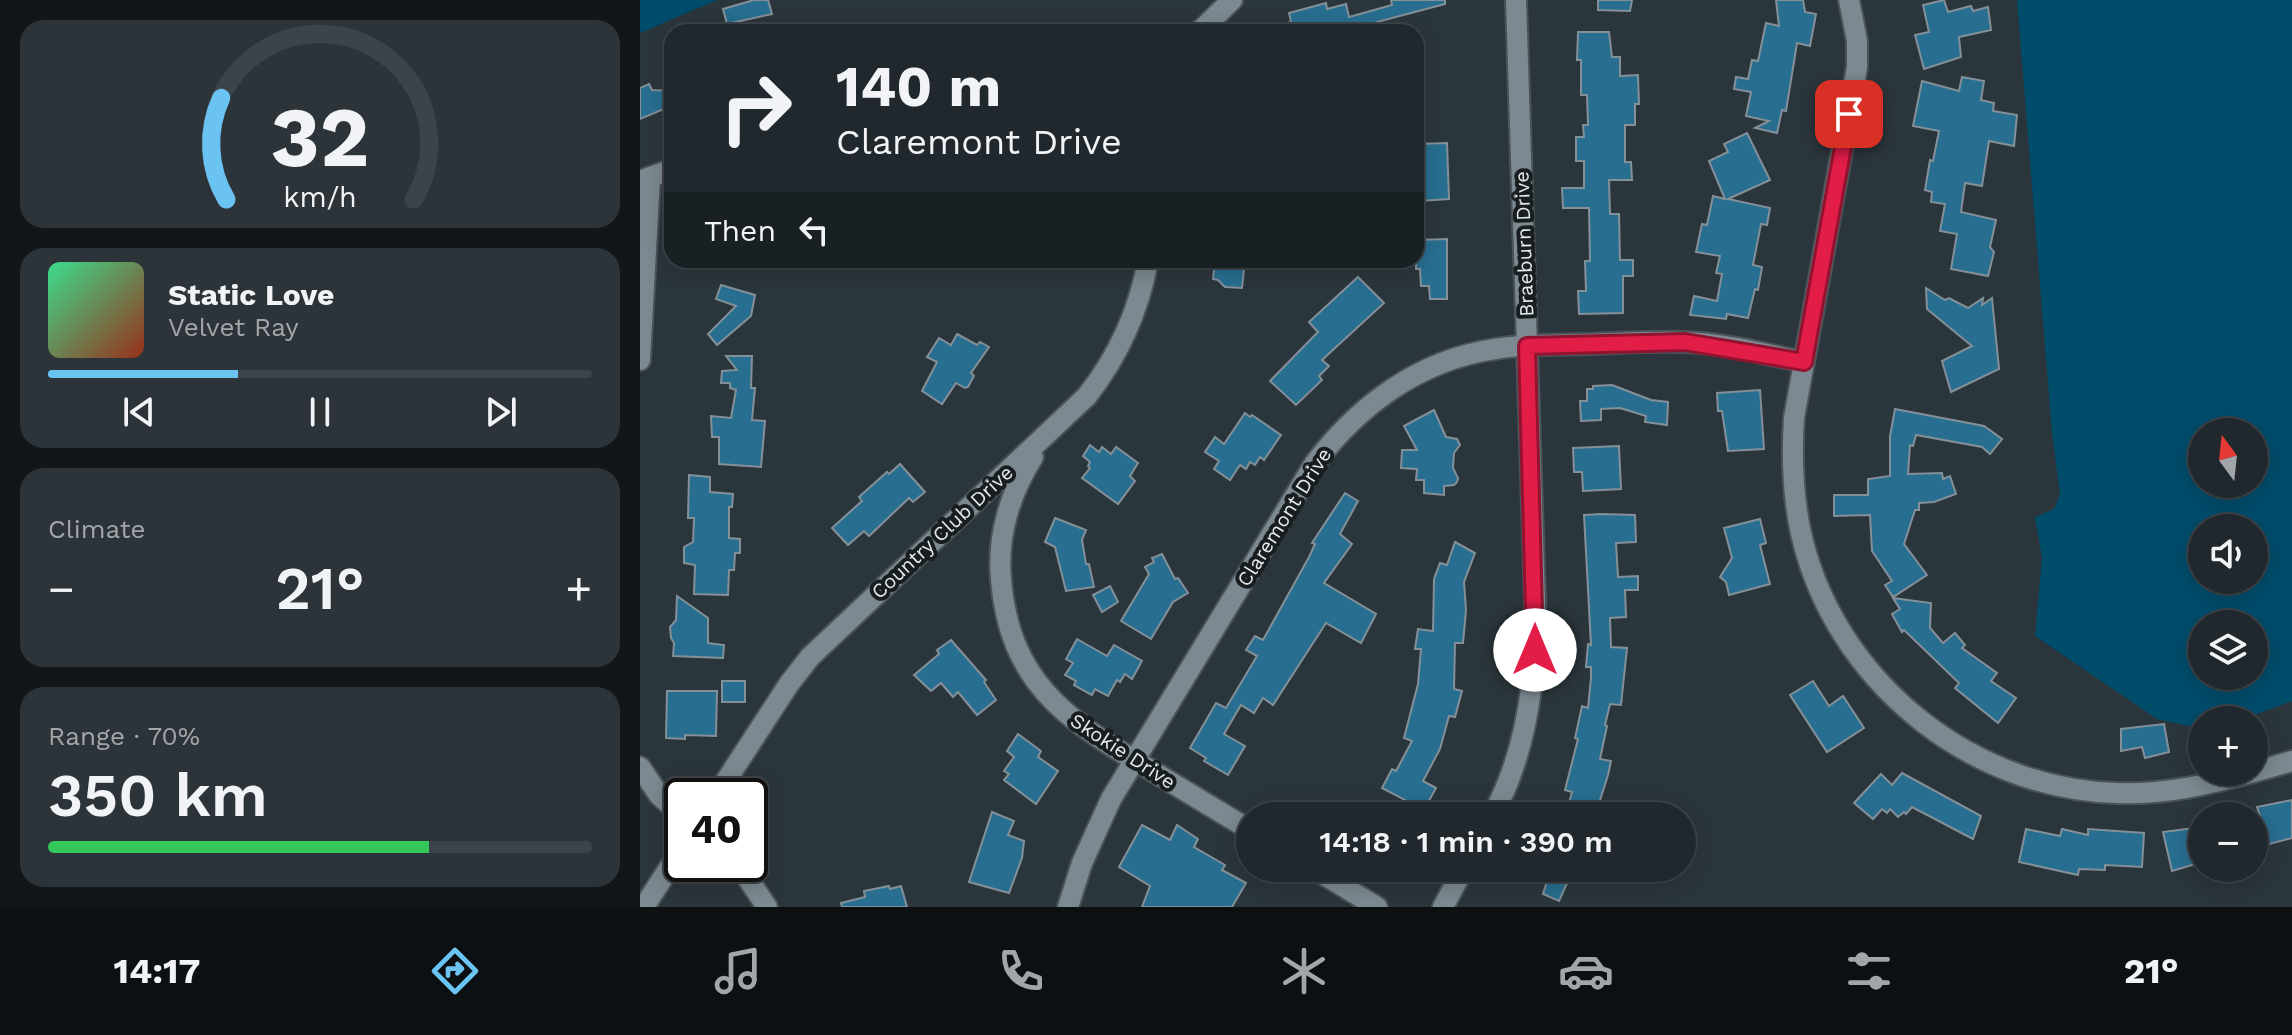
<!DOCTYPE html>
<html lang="en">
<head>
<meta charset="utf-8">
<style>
	:root { --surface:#20282d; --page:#2d3439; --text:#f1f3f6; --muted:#a2a6aa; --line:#3d4449; --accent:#6bc3f2 }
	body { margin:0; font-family:"Work Sans",sans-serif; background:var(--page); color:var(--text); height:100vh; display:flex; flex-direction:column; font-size:30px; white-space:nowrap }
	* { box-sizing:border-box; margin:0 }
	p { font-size:26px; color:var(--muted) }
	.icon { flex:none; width:44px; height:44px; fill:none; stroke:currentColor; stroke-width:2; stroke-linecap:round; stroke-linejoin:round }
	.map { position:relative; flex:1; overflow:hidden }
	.sheet { display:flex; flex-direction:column; gap:20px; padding:20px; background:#121619; width:640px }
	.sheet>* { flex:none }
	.banner { position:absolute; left:24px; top:24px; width:760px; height:244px; border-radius:24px; box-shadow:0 4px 20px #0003,0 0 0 2px var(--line); background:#20282d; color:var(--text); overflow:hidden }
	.needle { width:52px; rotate:345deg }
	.buttons { position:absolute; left:1548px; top:418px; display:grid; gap:16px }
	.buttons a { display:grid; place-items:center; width:80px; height:80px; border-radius:50%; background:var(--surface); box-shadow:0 4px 20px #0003,0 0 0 2px var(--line); font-size:40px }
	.speed { position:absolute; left:24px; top:778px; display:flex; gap:16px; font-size:40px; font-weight:700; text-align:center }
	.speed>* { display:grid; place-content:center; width:104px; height:104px; border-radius:50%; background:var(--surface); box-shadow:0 4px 20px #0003,0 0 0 2px var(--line); line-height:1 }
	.speed .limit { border:4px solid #111; border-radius:12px; background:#fff; color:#111 }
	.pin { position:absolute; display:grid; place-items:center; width:68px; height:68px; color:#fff; margin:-34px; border-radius:16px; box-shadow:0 4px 12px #0006 }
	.me { position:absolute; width:88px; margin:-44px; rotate:0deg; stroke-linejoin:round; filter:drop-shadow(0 0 6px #0008) }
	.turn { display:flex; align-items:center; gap:28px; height:168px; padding:0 40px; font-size:36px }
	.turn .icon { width:104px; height:104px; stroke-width:2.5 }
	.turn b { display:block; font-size:56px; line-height:68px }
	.then { display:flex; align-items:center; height:76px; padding:0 40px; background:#0003; gap:16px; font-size:30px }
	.big { font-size:60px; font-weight:600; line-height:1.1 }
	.sheet .card { flex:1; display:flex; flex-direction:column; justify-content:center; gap:12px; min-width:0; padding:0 28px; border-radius:24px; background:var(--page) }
	.sheet .dial { align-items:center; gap:0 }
	.dial svg { height:208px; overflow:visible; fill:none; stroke:var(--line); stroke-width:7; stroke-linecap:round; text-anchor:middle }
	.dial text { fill:var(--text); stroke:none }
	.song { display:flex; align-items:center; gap:24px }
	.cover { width:96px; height:96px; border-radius:12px; background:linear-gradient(135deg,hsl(150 70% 55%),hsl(10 70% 35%)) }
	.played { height:8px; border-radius:4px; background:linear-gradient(90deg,var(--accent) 35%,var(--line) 35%) }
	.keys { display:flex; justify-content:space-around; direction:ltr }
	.heat { display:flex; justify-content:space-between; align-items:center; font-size:44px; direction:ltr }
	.charge { height:12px; border-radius:6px; background:linear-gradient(90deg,#34c759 70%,var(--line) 0) }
	.trip { position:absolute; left:596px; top:802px; width:460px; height:80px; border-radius:40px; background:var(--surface); box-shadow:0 4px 20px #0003,0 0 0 2px var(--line); font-weight:600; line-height:80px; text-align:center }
	.menu { display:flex; height:128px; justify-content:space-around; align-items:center; background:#0d1012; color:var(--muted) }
	.menu .icon { width:56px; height:56px }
	.menu .current { color:var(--accent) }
	.menu b { font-size:36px; color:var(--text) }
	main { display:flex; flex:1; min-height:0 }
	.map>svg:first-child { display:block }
</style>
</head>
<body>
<main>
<section class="sheet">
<div class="card dial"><svg viewBox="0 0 100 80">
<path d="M14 69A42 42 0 1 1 86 69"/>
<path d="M14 69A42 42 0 0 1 12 30" stroke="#6bc3f2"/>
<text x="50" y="56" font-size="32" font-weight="700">32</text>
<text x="50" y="72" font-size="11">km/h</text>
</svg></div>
<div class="card">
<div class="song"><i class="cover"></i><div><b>Static Love</b><p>Velvet Ray</p></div></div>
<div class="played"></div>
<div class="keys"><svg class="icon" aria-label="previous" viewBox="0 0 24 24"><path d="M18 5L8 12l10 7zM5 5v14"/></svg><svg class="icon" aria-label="pause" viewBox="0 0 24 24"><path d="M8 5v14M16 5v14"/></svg><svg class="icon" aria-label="next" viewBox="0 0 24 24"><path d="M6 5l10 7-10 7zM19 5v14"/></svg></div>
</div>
<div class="card"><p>Climate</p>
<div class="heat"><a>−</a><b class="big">21°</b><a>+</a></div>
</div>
<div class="card"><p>Range · 70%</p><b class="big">350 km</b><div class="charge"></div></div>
</section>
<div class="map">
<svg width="1652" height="907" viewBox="0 0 1652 907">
	<rect width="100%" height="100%" fill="#2b363c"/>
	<g fill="#004c6b" fill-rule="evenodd">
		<polygon points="0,0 77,0 0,33"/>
		<path d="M1377 0H1652V701L1601 720H1562V729L1517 719 1395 636 1402 558 1395 517 1414 509 1420 494 1412 433ZM1562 432H1614V484H1562ZM1562 528H1614V580H1562ZM1562 624H1614V676H1562Z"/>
	</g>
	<g fill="#286e90" stroke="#849098" stroke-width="2">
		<polygon points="114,0 128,0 132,14 87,24 83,9"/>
		<polygon points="751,0 805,0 805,4 737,22 740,32 627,32 627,29 651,22 649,13 686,3 687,9 706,4 709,17 752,5"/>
		<polygon points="958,0 992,0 990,11 958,10"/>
		<polygon points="1136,0 1163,0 1165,12 1176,14 1170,46 1157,43 1146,111 1142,110 1137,133 1115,128 1129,121 1106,116 1111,92 1094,89 1096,77 1108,79 1112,60 1118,61 1126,23 1139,26"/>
		<polygon points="1304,0 1308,12 1331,6 1333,11 1348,7 1351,30 1319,37 1321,57 1284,69 1275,35 1289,32 1283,5"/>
		<polygon points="938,32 969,32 972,57 980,57 980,76 998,75 999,104 995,104 995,125 985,125 985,162 991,162 992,180 969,180 970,214 979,214 980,260 993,260 993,276 983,276 983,313 939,314 938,291 946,291 945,261 950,261 949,208 923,208 922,188 944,188 944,161 936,161 936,137 944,137 943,125 948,125 947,95 941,95 941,60 937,60"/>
		<polygon points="1322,77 1344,81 1341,100 1354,103 1353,111 1377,115 1374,146 1349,141 1342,186 1325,183 1321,212 1356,220 1350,247 1354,252 1348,276 1311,269 1317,234 1300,231 1305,204 1291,202 1292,192 1285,190 1290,160 1293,161 1299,131 1273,126 1282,81 1319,91"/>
		<polygon points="9,84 12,90 32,91 32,114 21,110 0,119 0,88"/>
		<polygon points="1107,133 1130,180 1088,199 1130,208 1127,225 1121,224 1113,265 1122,267 1118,290 1115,289 1108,318 1087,314 1086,319 1050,315 1054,296 1077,301 1082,274 1076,273 1080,256 1056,252 1062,224 1067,225 1073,196 1085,199 1069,161 1088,152 1084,144"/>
		<polygon points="807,143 809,199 779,201 779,193 776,193 776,144"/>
		<polygon points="807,239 807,299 790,299 789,286 781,286 780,269 776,269 776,240"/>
		<polygon points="575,260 605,260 602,288 585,287 578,280 573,279"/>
		<polygon points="718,277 744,303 682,360 689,366 679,376 682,380 656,405 630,381 678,332 669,322"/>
		<polygon points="81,285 115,295 111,316 77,345 68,334 96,306 76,299"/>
		<polygon points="1286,288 1305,300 1309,298 1328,308 1343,298 1342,305 1352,298 1359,369 1311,392 1302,361 1332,346 1287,309"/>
		<polygon points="317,334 337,345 340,342 349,347 331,373 334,376 328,387 325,388 316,383 302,404 282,391 297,362 287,357 299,338 311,345"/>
		<polygon points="86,356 112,356 111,388 115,388 112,420 125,421 121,467 79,464 79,437 72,437 71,416 91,418 96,390 90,388 90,383 81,383 82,371 97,370"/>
		<polygon points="972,385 1011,400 1028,402 1027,425 1005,422 1006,416 980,408 961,409 961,420 941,421 940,401 947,401 947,389 953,389 953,386"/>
		<polygon points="1120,390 1124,449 1088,451 1082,411 1078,411 1077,393"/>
		<polygon points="1255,409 1344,426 1362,439 1350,454 1342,447 1276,435 1273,446 1270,445 1268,474 1302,473 1303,479 1310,476 1316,494 1294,502 1279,503 1279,510 1275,510 1264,544 1287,575 1253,597 1245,585 1252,581 1232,551 1230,515 1194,516 1194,495 1228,495 1228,479 1250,476 1250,436"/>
		<polygon points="794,410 806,437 817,439 820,445 814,453 813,468 818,478 817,482 814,485 804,486 804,495 784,493 784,480 776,480 777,469 761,468 762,450 777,450 764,426"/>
		<polygon points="605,413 610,417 612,415 641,435 624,460 620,457 615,465 610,462 606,469 600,465 590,480 574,469 579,461 565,452 575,437 584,444"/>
		<polygon points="450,445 459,452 462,447 471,454 476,447 498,463 490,476 495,481 478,504 442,478 450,468 448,466 450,462 443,456"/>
		<polygon points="979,446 981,489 943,491 942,472 934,472 933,448"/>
		<polygon points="260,464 285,492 273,502 269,498 229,536 224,531 208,545 192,528 222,501 219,497 247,472 249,474"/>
		<polygon points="49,475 70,477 70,492 93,494 92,507 89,507 89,538 100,539 100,553 95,553 94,570 89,570 88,595 54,594 55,565 44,563 44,547 53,542 54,518 48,518"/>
		<polygon points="705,493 718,501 700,534 712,544 684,583 736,614 721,643 686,623 633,705 623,698 614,713 601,705 584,734 605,746 588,775 564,761 566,758 550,748 576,703 586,708 617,656 606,650 615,636 623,640 669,557 675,544 672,543"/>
		<polygon points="961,514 995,515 996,542 976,543 978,577 998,576 998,590 985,590 986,617 970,618 971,647 987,648 981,705 970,704 965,725 967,726 960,759 971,761 968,775 955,816 932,816 926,814 932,792 925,790 938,739 935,738 942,706 948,708 951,678 951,667 946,667 948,644 951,645 944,515"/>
		<polygon points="415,518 446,530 442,540 446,564 449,564 454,587 426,591 415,547 405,542"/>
		<polygon points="1120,519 1126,543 1120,545 1130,584 1089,595 1086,582 1080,577 1092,558 1084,528"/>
		<polygon points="815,542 835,553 824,582 826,610 823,643 815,643 814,689 822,691 815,717 809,716 800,749 783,781 796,788 784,810 742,788 752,769 756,771 772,741 764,738 778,684 781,649 775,649 778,629 793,631 794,579 800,563 807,565"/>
		<polygon points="522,554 535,579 538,578 548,593 533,602 511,639 481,621 509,574 505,567 514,562 512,558"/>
		<polygon points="470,586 478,602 462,612 453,595"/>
		<polygon points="37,596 68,618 68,643 84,645 83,658 33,656 34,643 31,638 30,627 36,620"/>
		<polygon points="1253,598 1291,603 1290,628 1303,643 1315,633 1325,645 1322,648 1357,673 1351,681 1376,698 1358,723 1315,688 1319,683 1264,630 1262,632 1252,614 1260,609"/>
		<polygon points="437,639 467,656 474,645 502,661 492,679 485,674 480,682 477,680 468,696 455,689 452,695 434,685 436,681 425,675 433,663 426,659"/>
		<polygon points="311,640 346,680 344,682 356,700 337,715 318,692 313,697 301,683 291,691 274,675 299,654 297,650"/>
		<rect x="82" y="681" width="23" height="21"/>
		<polygon points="1173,681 1189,706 1203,696 1224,728 1187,752 1150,695"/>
		<polygon points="27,691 77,691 76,736 45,735 45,739 26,738"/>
		<polygon points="1524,724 1529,752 1505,758 1502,747 1481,751 1481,729"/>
		<polygon points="378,734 401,751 398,757 418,771 396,804 364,780 369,774 364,771 374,757 367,751"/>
		<polygon points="1262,773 1341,816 1333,839 1272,807 1266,814 1264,812 1258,817 1250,809 1247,813 1242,809 1233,819 1214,803 1241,774 1252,785"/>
		<polygon points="1652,800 1652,838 1614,848 1614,818 1620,816 1617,807"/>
		<polygon points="352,812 374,821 368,835 384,841 382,858 369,893 329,882"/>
		<polygon points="502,825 530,840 537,825 558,839 554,847 585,865 582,870 606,883 592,907 502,907 510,886 479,867"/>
		<polygon points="1562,827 1562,862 1532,871 1523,832"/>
		<polygon points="1386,829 1420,836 1422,829 1448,835 1448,829 1504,833 1502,867 1465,865 1465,870 1439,869 1438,875 1379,862"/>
		<polygon points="911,868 934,868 919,901 903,894"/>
		<polygon points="249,886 250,889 261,886 267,907 202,907 201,903 225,897 224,891"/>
	</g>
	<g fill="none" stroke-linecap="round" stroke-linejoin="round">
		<defs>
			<g id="minor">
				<path d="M1209 0 1217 41V67L1154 418C1151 465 1153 511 1167 556 1208 690 1336 789 1476 793 1523 795 1568 785 1614 772"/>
				<polyline points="559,32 592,0"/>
				<polyline points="0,181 32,169"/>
				<polyline points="0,360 10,177"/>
				<path d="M393 457C370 493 357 536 361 579 369 681 425 719 506 767 540 788 575 809 610 830"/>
				<polyline points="0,767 19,795 42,816"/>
				<polyline points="1614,772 1652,761"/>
				<path d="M76 796 149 684 170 657 447 396C479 355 499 311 508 260"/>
				<path d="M852 816C883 760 893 696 896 632L876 0"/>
				<polyline points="98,864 127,907"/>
				<polyline points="673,868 737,907"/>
				<polyline points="4,907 42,848"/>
				<path d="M428 907 442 863 471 799 675 463C720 404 780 360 855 349 885 344 916 345 946 344 978 343 1011 341 1044 342 1084 343 1125 354 1164 362"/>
				<polyline points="803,907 824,868"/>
			</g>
		</defs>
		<use href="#minor" stroke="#4a5358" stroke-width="24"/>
		<use href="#minor" stroke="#7c8990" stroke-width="20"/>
	</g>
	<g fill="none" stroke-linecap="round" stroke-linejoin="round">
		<defs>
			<polyline id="route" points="895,650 887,346 1045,342 1164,362 1209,114"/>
		</defs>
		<use href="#route" stroke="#92132f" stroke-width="20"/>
		<use href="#route" stroke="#e11d48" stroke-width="14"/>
	</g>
	<g text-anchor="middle" stroke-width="8" stroke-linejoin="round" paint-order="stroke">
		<g font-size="20" fill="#e3e9ed" stroke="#181d20">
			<text transform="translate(884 244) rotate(-92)" y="7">Braeburn Drive</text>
			<text transform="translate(644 517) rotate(-58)" y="7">Claremont Drive</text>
			<text transform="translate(302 532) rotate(-43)" y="7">Country Club Drive</text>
			<text transform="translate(483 751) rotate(33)" y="7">Skokie Drive</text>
		</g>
	</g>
</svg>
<div class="buttons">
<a><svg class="needle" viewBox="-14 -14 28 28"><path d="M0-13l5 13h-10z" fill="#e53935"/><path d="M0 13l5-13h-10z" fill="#a2a6aa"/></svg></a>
<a><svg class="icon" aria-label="sound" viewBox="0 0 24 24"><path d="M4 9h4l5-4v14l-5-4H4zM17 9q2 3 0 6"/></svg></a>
<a><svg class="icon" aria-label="layers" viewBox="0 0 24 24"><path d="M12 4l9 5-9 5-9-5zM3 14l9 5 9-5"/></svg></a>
<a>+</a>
<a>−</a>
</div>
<div class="speed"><div class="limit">40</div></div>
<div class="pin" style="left:1209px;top:114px;background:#d93025"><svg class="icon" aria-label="arrive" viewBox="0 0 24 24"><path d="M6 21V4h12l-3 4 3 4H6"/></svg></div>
<svg class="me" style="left:895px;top:650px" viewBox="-20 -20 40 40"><circle r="19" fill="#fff"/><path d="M0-13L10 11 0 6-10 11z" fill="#e11d48"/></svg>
<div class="trip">14:18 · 1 min · 390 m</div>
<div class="banner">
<div class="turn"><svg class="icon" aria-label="right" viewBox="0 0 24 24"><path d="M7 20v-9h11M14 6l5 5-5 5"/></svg><div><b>140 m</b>Claremont Drive</div></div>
<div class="then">Then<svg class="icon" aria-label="left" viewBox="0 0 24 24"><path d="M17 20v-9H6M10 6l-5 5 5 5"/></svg></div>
</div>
</div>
</main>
<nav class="menu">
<b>14:17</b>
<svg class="icon current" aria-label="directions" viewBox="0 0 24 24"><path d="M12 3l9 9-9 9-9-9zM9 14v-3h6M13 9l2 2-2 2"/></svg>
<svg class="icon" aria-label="music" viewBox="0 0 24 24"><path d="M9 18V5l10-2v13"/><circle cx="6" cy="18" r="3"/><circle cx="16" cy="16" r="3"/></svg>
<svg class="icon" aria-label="phone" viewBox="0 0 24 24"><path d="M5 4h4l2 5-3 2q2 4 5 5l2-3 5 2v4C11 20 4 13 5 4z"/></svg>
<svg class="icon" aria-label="climate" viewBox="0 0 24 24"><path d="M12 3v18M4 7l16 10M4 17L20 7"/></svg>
<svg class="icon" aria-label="car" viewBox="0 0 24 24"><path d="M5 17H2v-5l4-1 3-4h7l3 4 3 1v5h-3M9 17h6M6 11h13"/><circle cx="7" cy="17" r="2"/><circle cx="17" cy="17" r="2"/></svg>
<svg class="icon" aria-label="filters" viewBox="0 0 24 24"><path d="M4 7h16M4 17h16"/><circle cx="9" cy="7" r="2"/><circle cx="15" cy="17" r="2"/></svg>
<b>21°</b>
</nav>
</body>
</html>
